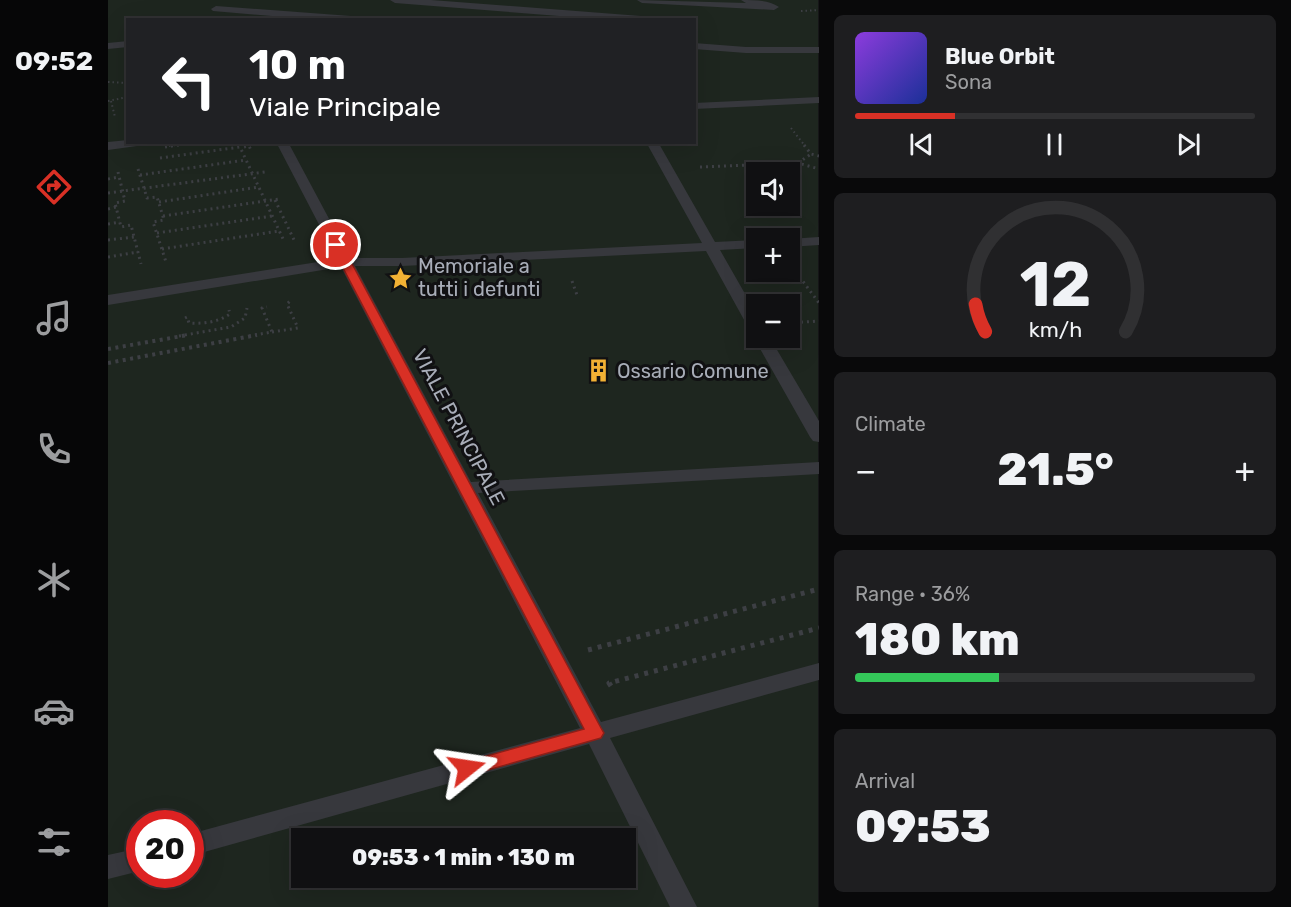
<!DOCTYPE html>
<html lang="en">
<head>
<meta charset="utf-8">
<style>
	:root { --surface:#101012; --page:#1e1e20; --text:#f1f3f6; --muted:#9c9d9f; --line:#303032; --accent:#d93025 }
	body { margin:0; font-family:Rubik,sans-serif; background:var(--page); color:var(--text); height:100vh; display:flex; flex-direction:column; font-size:22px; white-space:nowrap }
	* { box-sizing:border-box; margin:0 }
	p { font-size:20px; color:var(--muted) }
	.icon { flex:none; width:33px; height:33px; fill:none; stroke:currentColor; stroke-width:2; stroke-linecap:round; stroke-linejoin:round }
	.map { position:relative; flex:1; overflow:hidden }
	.sheet { display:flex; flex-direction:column; gap:15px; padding:15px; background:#09090a; width:472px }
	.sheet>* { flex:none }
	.top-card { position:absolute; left:18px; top:18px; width:570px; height:126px; border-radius:0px; box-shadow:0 6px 24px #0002,0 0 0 2px var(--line); background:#202124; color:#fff; overflow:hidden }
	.fabs { position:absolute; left:638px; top:162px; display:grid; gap:12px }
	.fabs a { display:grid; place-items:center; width:54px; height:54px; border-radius:0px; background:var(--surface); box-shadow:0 6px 24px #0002,0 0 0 2px var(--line); font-size:30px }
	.speed { position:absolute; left:18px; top:810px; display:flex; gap:12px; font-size:30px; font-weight:700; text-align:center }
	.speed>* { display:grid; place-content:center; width:78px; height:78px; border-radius:50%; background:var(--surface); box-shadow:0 6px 24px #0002,0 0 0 2px var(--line); line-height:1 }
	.speed .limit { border:9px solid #d22; background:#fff; color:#111 }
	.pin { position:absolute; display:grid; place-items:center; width:51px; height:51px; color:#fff; margin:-26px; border:3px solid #fff; border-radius:50%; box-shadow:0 2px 6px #0007 }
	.me { position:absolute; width:66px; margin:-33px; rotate:75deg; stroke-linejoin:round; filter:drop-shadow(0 0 4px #0008) }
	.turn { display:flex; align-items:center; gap:21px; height:126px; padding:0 24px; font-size:27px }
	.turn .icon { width:78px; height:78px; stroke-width:2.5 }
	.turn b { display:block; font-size:42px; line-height:51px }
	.big { font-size:45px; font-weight:800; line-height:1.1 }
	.sheet .tile { flex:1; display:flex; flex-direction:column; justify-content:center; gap:9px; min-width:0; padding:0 21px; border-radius:9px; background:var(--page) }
	.sheet .dial { align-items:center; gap:0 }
	.dial svg { height:156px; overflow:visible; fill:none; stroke:var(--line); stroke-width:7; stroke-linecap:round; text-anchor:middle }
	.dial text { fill:var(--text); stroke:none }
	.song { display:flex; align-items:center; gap:18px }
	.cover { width:72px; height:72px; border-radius:9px; background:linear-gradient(135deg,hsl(270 70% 55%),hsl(230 70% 35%)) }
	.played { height:6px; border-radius:3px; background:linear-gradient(90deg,var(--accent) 25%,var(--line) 25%) }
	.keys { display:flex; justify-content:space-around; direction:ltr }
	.heat { display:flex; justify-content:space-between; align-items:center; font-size:33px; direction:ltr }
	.charge { height:9px; border-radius:4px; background:linear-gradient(90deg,#34c759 36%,var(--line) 0) }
	.trip { position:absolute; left:183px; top:828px; width:345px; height:60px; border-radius:0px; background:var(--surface); box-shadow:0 6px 24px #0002,0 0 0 2px var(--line); font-weight:800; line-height:60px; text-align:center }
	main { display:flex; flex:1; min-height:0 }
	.dock { display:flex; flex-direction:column; width:108px; justify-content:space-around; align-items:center; background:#060607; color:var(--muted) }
	.dock .icon { width:42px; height:42px }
	.dock .current { color:var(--accent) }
	.dock b { font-size:27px; color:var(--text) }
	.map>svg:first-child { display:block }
</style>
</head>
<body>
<main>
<nav class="dock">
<b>09:52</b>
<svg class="icon current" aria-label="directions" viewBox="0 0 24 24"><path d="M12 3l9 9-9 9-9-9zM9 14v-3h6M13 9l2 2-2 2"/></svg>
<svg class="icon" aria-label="music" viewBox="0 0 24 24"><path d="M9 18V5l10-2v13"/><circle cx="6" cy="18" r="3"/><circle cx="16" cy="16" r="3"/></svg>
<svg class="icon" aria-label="phone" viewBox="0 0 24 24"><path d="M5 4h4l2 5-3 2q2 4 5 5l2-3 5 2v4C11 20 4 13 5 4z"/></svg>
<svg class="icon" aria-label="climate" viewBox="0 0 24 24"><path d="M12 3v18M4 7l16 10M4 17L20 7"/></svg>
<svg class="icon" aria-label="car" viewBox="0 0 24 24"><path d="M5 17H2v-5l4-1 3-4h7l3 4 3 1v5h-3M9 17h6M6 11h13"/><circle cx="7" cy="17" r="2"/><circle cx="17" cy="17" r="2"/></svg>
<svg class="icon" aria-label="filters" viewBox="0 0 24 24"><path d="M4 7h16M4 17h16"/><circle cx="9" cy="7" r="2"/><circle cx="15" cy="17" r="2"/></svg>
</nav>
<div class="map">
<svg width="711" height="907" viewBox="0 0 711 907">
	<rect width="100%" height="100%" fill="#161618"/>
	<path fill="#1e261f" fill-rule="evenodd" d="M0 0H710V907H0ZM20 20H586V142H20ZM648 172H681V206H648ZM648 238H681V272H648ZM648 304H681V338H648ZM32 824H82V874H32ZM194 838H518V878H194Z"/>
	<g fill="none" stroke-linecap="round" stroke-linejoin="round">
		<g stroke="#3d3f44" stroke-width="2" stroke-dasharray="1.5 3" stroke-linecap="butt">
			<polyline points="693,11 711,10"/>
			<polyline points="0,82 20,83"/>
			<polyline points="0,101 20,97"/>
			<polyline points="3,101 7,117"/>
			<polyline points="683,128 697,146"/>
			<polyline points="61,146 89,142"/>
		</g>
		<g stroke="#3d3f44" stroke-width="3" stroke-dasharray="2 4" stroke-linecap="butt">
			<polyline points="696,145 703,154 711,156"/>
			<polyline points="57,147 71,145"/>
			<polyline points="136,147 141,146 144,152"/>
			<polyline points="52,158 132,147 176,241"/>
			<polyline points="690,163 703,154"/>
			<polyline points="592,167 690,163 711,169"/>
			<polyline points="30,169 39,198 49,197 56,220 45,222 58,262"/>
			<polyline points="10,172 17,201 7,203 13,227 23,225 33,264"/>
			<polyline points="32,175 138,160"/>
			<polyline points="0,179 11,177"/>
			<polyline points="0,193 157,172"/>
			<polyline points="167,200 187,242"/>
			<polyline points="51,202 151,187"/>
			<polyline points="0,209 8,207"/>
			<polyline points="55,216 171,199"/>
			<polyline points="0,224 12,222"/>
			<polyline points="49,233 164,216"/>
			<polyline points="0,240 26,237"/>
			<polyline points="54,249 171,231"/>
			<polyline points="0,257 30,252"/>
			<polyline points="688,272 711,303"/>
			<polyline points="464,281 469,295"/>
			<path d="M77 318 79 317 81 323C96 324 110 322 122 314L121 310"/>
			<polyline points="681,323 711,321"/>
			<polyline points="164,332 190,328 179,304 182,301"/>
			<polyline points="71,336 123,327 137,318 139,308"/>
			<polyline points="141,336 164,332 154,308 159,307"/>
		</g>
		<g stroke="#3d3f44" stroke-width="4" stroke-dasharray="3 4.5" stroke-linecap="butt">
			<polyline points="0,349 80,335"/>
			<polyline points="0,363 149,335"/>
		</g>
		<g stroke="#3d3f44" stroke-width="5" stroke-dasharray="4 6" stroke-linecap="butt">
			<polyline points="480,650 711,589"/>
			<polyline points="503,686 501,683 711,628"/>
		</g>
		<g fill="#37383d" fill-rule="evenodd">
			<polygon points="282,0 323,0 546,17 550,20 502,20 287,3"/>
			<path d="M529 0 638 3 633 0C647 0 660 0 671 7L666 10 534 3Z"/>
			<polygon points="108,6 243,16 248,19 211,20 105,11 103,9"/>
			<polygon points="20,41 20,47 0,49 0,43"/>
			<polygon points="586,43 638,47 711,47 711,53 638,53 586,49"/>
			<polygon points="711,97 711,103 586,109 586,103"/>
			<polygon points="20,140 20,142 35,142 29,146 0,150 0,142"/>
			<polygon points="168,142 180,142 242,258 294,258 594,243 538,142 550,142 607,242 648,240 648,248 612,250 648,313 648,332 640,327 598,251 294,266 247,266 363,482 711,462 711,474 370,493 493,722 711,663 711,680 502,738 589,907 562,907 481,744 82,856 82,834 472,728 233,267 0,305 0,295 229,259"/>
			<polygon points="711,237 711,245 681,247 681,239"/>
			<polygon points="648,335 648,338 662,338 711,421 711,442 705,441 702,437 646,338"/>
			<polygon points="32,848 32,871 0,879 0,855"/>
		</g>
	</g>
	<polygon fill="#d93025" stroke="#8d1f18" stroke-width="1.5" points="228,242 234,245 493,728 496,733 493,738 359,776 353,773 350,768 353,763 476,729 223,245"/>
	<defs>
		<symbol id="sight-bare" viewBox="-9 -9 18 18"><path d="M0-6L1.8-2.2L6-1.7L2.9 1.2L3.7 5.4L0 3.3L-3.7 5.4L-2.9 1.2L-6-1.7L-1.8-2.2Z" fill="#f2b134" stroke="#111113" stroke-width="2.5" paint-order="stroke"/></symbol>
		<symbol id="building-bare" viewBox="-9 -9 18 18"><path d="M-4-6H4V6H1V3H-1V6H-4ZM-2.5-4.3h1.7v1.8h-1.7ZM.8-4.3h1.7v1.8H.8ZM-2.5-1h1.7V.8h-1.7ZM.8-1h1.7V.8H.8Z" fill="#f2b134" stroke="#111113" stroke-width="2.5" paint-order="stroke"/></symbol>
	</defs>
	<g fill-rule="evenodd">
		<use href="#sight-bare" x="276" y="262" width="33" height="33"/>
		<use href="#building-bare" x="474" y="354" width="33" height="33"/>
	</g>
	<g text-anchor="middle" stroke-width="6" stroke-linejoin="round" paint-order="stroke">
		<g font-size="20" fill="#a8adb8" stroke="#111113" text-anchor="start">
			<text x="310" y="273">Memoriale a<tspan x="310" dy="23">tutti i defunti</tspan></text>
			<text x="509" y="378">Ossario Comune</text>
		</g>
		<g font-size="20" fill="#a8adb8" stroke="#111113">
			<text transform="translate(351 427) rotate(62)" y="7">VIALE PRINCIPALE</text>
		</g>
	</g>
</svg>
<div class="fabs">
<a><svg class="icon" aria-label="sound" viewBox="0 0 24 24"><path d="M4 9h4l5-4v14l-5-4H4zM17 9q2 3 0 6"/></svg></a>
<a>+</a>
<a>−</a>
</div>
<div class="speed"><div class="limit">20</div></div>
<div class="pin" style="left:228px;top:245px;background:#d93025"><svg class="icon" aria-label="arrive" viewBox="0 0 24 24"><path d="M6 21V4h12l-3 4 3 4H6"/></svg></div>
<svg class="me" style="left:359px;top:768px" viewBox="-20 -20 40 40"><path d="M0-17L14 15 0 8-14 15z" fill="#d93025" stroke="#fff" stroke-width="4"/></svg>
<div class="trip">09:53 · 1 min · 130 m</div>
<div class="top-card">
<div class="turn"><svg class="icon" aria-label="left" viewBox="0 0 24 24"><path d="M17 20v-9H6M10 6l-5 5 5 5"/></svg><div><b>10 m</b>Viale Principale</div></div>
</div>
</div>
<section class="sheet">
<div class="tile">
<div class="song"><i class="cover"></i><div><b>Blue Orbit</b><p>Sona</p></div></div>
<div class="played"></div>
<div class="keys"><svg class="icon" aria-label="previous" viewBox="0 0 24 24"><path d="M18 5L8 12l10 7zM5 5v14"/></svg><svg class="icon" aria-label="pause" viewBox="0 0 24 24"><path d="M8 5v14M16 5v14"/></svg><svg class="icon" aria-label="next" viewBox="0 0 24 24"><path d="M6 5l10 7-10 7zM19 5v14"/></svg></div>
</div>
<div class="tile dial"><svg viewBox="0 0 100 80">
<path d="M14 69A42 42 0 1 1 86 69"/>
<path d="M14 69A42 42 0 0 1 9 55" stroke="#d93025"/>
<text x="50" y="56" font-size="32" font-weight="700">12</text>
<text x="50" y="72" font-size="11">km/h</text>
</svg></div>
<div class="tile"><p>Climate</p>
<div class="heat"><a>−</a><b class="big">21.5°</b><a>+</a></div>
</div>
<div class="tile"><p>Range · 36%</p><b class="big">180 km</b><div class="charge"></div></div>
<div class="tile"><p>Arrival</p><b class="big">09:53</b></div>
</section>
</main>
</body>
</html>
